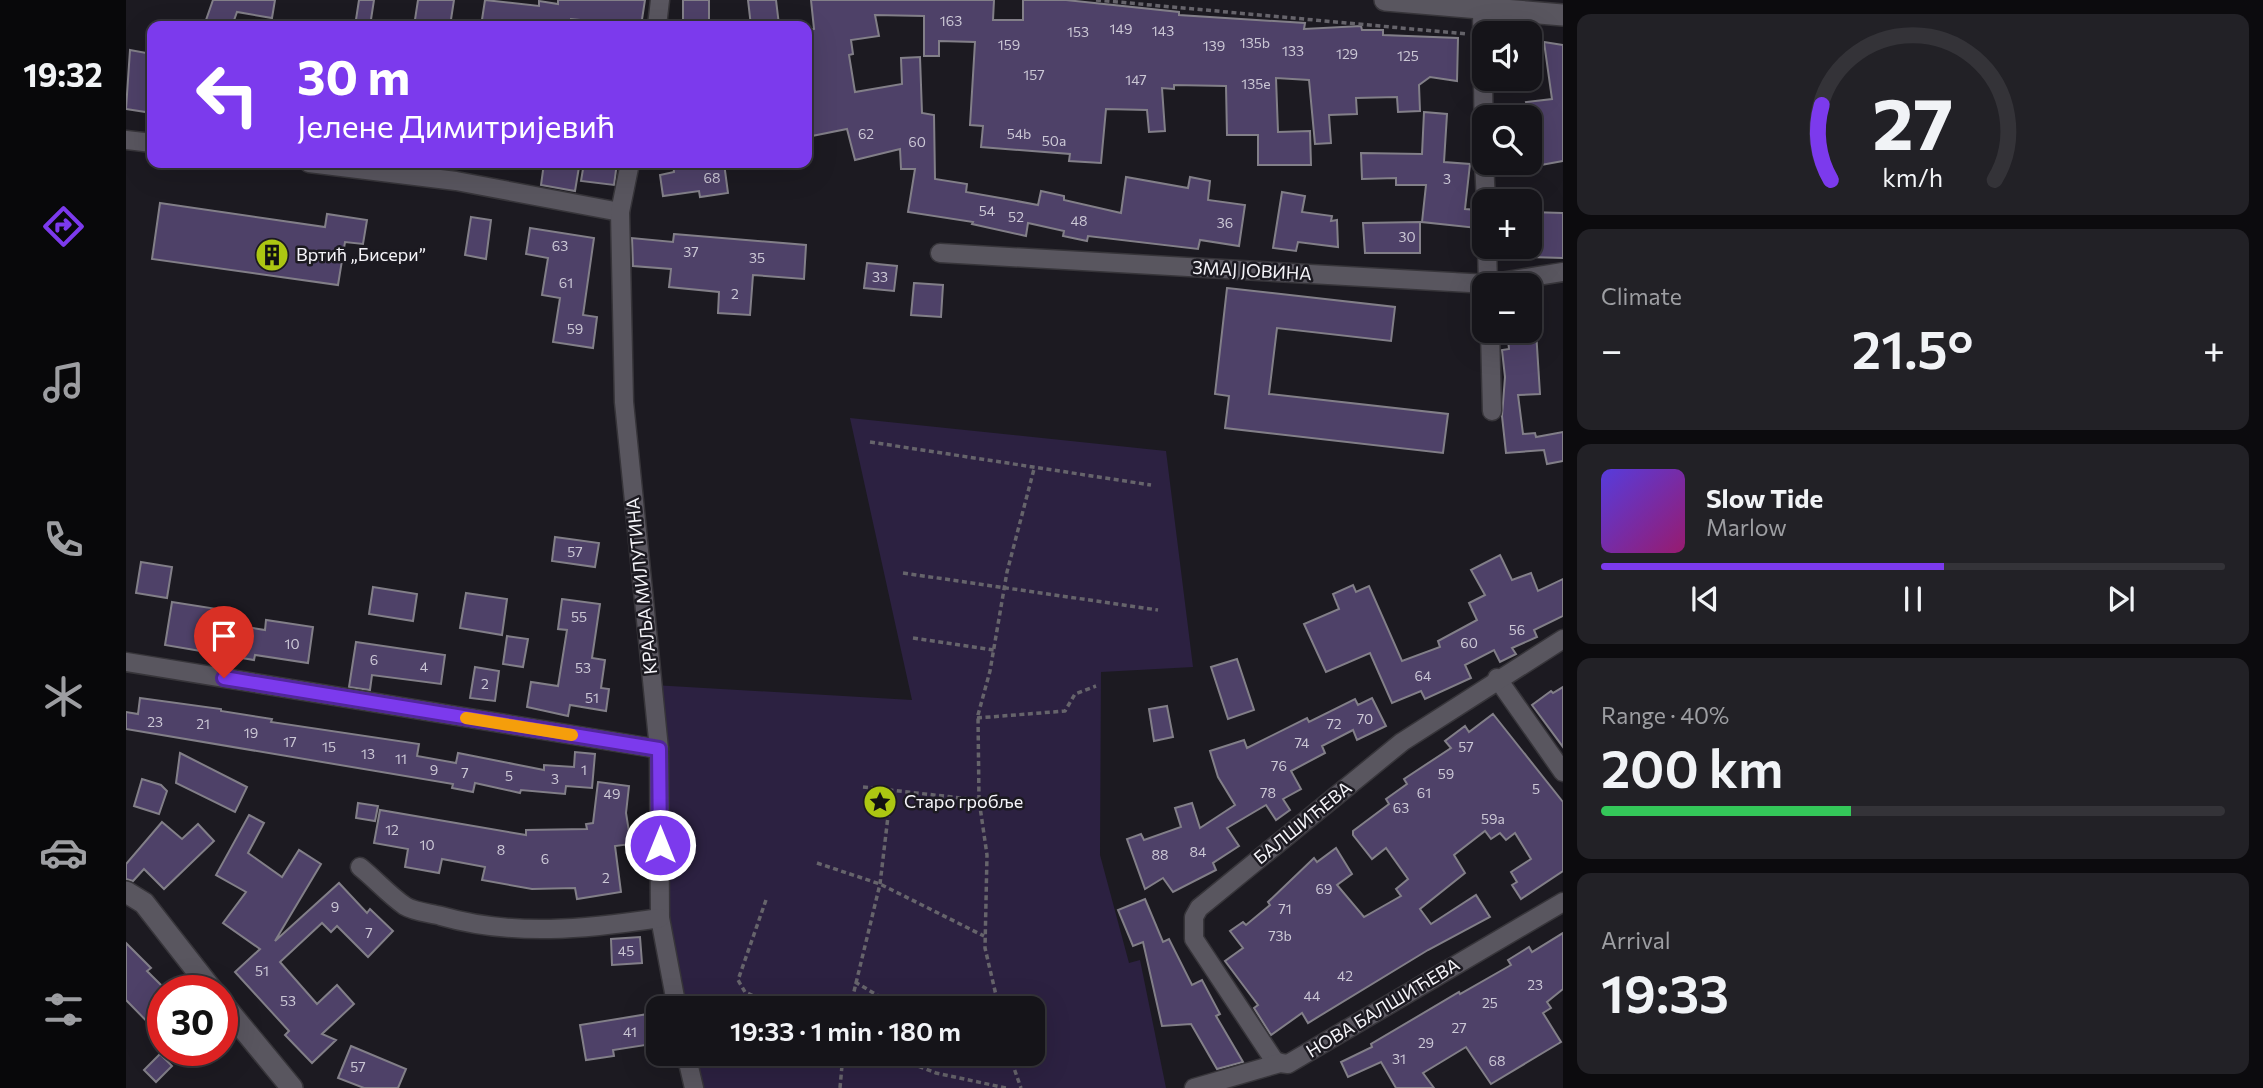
<!DOCTYPE html>
<html lang="en">
<head>
<meta charset="utf-8">
<style>
	:root { --surface:#151419; --page:#222126; --text:#f1f3f6; --muted:#9d9ea2; --line:#343338; --accent:#7c3aed }
	body { margin:0; font-family:Commissioner,sans-serif; background:var(--page); color:var(--text); height:100vh; display:flex; flex-direction:column; font-size:26px; white-space:nowrap }
	* { box-sizing:border-box; margin:0 }
	p { font-size:23px; color:var(--muted) }
	.icon { flex:none; width:38px; height:38px; fill:none; stroke:currentColor; stroke-width:2; stroke-linecap:round; stroke-linejoin:round }
	.map { position:relative; flex:1; overflow:hidden }
	.details { display:flex; flex-direction:column; gap:14px; padding:14px; background:#0c0b0e; width:700px }
	.details>* { flex:none }
	.banner { position:absolute; left:21px; top:21px; width:665px; height:147px; border-radius:14px; box-shadow:0 7px 28px #0002,0 0 0 2px var(--line); background:#7c3aed; color:#fff; overflow:hidden }
	.controls { position:absolute; left:1346px; top:21px; display:grid; gap:14px }
	.controls a { display:grid; place-items:center; width:70px; height:70px; border-radius:14px; background:var(--surface); box-shadow:0 7px 28px #0002,0 0 0 2px var(--line); font-size:35px }
	.speed { position:absolute; left:21px; top:975px; display:flex; gap:14px; font-size:35px; font-weight:700; text-align:center }
	.speed>* { display:grid; place-content:center; width:91px; height:91px; border-radius:50%; background:var(--surface); box-shadow:0 7px 28px #0002,0 0 0 2px var(--line); line-height:1 }
	.speed .limit { border:10px solid #d22; background:#fff; color:#111 }
	.pin { position:absolute; display:grid; place-items:center; width:60px; height:60px; color:#fff; margin:-72px -30px; border-radius:50% 50% 50% 0; rotate:-45deg; box-shadow:0 0 7px #0007 }
	.pin .icon { rotate:45deg }
	.me { position:absolute; width:77px; margin:-38px; rotate:0deg; stroke-linejoin:round; filter:drop-shadow(0 0 5px #0008) }
	.turn { display:flex; align-items:center; gap:24px; height:147px; padding:0 35px; font-size:32px }
	.turn .icon { width:91px; height:91px; stroke-width:2.5 }
	.turn b { display:block; font-size:49px; line-height:60px }
	.big { font-size:52px; font-weight:600; line-height:1.1 }
	.details .widget { flex:1; display:flex; flex-direction:column; justify-content:center; gap:10px; min-width:0; padding:0 24px; border-radius:14px; background:var(--page) }
	.details .dial { align-items:center; gap:0 }
	.dial svg { height:182px; overflow:visible; fill:none; stroke:var(--line); stroke-width:7; stroke-linecap:round; text-anchor:middle }
	.dial text { fill:var(--text); stroke:none }
	.song { display:flex; align-items:center; gap:21px }
	.cover { width:84px; height:84px; border-radius:10px; background:linear-gradient(135deg,hsl(250 70% 55%),hsl(320 70% 35%)) }
	.played { height:7px; border-radius:4px; background:linear-gradient(90deg,var(--accent) 55%,var(--line) 55%) }
	.keys { display:flex; justify-content:space-around; direction:ltr }
	.heat { display:flex; justify-content:space-between; align-items:center; font-size:38px; direction:ltr }
	.charge { height:10px; border-radius:5px; background:linear-gradient(90deg,#34c759 40%,var(--line) 0) }
	.trip { position:absolute; left:520px; top:996px; width:399px; height:70px; border-radius:14px; background:var(--surface); box-shadow:0 7px 28px #0002,0 0 0 2px var(--line); font-weight:600; line-height:70px; text-align:center }
	main { display:flex; flex:1; min-height:0 }
	.tabs { display:flex; flex-direction:column; width:126px; justify-content:space-around; align-items:center; background:#08080a; color:var(--muted) }
	.tabs .icon { width:49px; height:49px }
	.tabs .selected { color:var(--accent) }
	.tabs b { font-size:32px; color:var(--text) }
	.map>svg:first-child { display:block }
</style>
</head>
<body>
<main>
<nav class="tabs">
<b>19:32</b>
<svg class="icon selected" aria-label="directions" viewBox="0 0 24 24"><path d="M12 3l9 9-9 9-9-9zM9 14v-3h6M13 9l2 2-2 2"/></svg>
<svg class="icon" aria-label="music" viewBox="0 0 24 24"><path d="M9 18V5l10-2v13"/><circle cx="6" cy="18" r="3"/><circle cx="16" cy="16" r="3"/></svg>
<svg class="icon" aria-label="phone" viewBox="0 0 24 24"><path d="M5 4h4l2 5-3 2q2 4 5 5l2-3 5 2v4C11 20 4 13 5 4z"/></svg>
<svg class="icon" aria-label="climate" viewBox="0 0 24 24"><path d="M12 3v18M4 7l16 10M4 17L20 7"/></svg>
<svg class="icon" aria-label="car" viewBox="0 0 24 24"><path d="M5 17H2v-5l4-1 3-4h7l3 4 3 1v5h-3M9 17h6M6 11h13"/><circle cx="7" cy="17" r="2"/><circle cx="17" cy="17" r="2"/></svg>
<svg class="icon" aria-label="filters" viewBox="0 0 24 24"><path d="M4 7h16M4 17h16"/><circle cx="9" cy="7" r="2"/><circle cx="15" cy="17" r="2"/></svg>
</nav>
<div class="map">
<svg width="1437" height="1088" viewBox="0 0 1437 1088">
	<rect width="100%" height="100%" fill="#1c1a21"/>
	<polygon fill="#2c2141" points="724,418 1040,451 1067,667 975,672 974,855 1003,963 1014,960 1040,1088 568,1088 560,1054 906,1054 906,1008 551,1008 534,918 527,685 786,700"/>
	<g fill="#4e4168" stroke="#827f88" stroke-width="2">
		<polygon points="87,0 149,0 146,18 111,12 106,26 79,23"/>
		<polygon points="233,0 248,0 244,26 229,26"/>
		<polygon points="292,0 328,0 324,26 288,26"/>
		<polygon points="359,0 413,6 413,1 432,4 432,0 519,0 515,26 445,19 444,26 355,26"/>
		<rect x="557" y="0" width="26" height="26"/>
		<polygon points="622,0 650,0 653,25 625,26"/>
		<polygon points="685,0 868,0 867,20 897,20 897,0 940,0 1053,12 1053,15 1179,23 1178,29 1235,26 1236,30 1257,30 1257,35 1332,38 1331,81 1304,77 1293,85 1294,111 1272,112 1271,97 1230,98 1231,114 1203,115 1205,143 1189,144 1183,80 1150,78 1152,132 1184,131 1185,165 1132,165 1132,135 1101,135 1100,86 1048,85 1048,89 1036,88 1039,131 1023,132 1021,110 980,109 975,163 943,161 944,154 855,147 857,126 844,125 849,42 813,41 813,56 798,56 798,16 749,15 753,36 725,40 727,54 723,55 729,92 776,84 775,58 794,57 796,113 808,115 809,179 841,184 840,192 880,199 912,205 915,191 938,196 938,200 995,213 1000,177 1062,188 1064,177 1084,181 1082,200 1119,205 1113,246 1074,240 1072,249 962,236 961,241 937,236 938,231 902,223 900,236 846,224 847,222 782,212 789,169 775,169 774,149 729,160 721,129 681,137 681,30 688,29"/>
		<polygon points="1418,42 1437,45 1437,161 1404,167 1404,117 1400,102 1426,99"/>
		<polygon points="4,50 26,54 26,113 0,109"/>
		<polygon points="1298,112 1321,114 1318,162 1344,164 1339,209 1352,210 1351,228 1296,222 1300,185 1270,185 1270,178 1236,179 1235,153 1296,154"/>
		<polygon points="418,163 453,167 449,191 415,185"/>
		<polygon points="458,163 491,163 488,185 455,181"/>
		<polygon points="547,163 598,163 602,193 574,197 573,191 537,196 534,175 548,172"/>
		<polygon points="1156,192 1179,196 1176,212 1206,216 1205,221 1211,220 1212,247 1172,242 1170,251 1147,248"/>
		<polygon points="34,203 199,227 201,214 241,220 237,244 219,242 212,285 26,259"/>
		<polygon points="1404,212 1437,213 1437,258 1404,257"/>
		<polygon points="345,217 365,220 360,259 339,255"/>
		<polygon points="1294,222 1294,253 1239,253 1237,223"/>
		<polygon points="404,228 468,238 457,315 471,317 467,348 427,342 434,298 416,295 422,258 400,254"/>
		<polygon points="548,234 680,245 678,279 627,275 624,315 592,313 593,292 543,287 545,269 507,266 506,238 547,242"/>
		<polygon points="741,263 771,266 768,291 738,288"/>
		<polygon points="788,283 817,285 815,317 785,315"/>
		<polygon points="1101,288 1269,307 1265,341 1151,328 1143,394 1322,414 1317,453 1099,428 1103,396 1089,394"/>
		<polygon points="1381,331 1410,331 1414,394 1392,395 1397,434 1409,433 1410,437 1437,432 1437,461 1421,464 1418,450 1380,453 1376,416 1379,377 1376,350 1383,349"/>
		<polygon points="429,537 473,543 469,567 426,561"/>
		<polygon points="1374,555 1386,580 1405,573 1412,591 1437,579 1437,616 1408,630 1411,637 1386,648 1390,654 1374,662 1368,650 1339,665 1345,678 1299,699 1295,691 1266,703 1244,653 1200,672 1178,624 1213,609 1207,594 1227,585 1230,592 1243,586 1276,661 1314,647 1312,641 1351,620 1343,603 1359,595 1345,570"/>
		<polygon points="15,562 46,567 41,598 10,593"/>
		<polygon points="247,587 291,594 287,621 243,614"/>
		<polygon points="340,593 381,599 376,635 334,628"/>
		<polygon points="436,599 474,604 466,658 479,660 475,688 483,689 480,711 444,705 442,716 401,707 405,682 432,686 441,630 432,629"/>
		<polygon points="46,602 91,609 89,622 139,630 140,620 187,627 182,663 129,655 128,660 39,645"/>
		<polygon points="381,636 402,639 397,667 377,664"/>
		<polygon points="230,642 319,655 315,684 246,675 244,690 223,687"/>
		<polygon points="1111,659 1128,710 1102,719 1085,667"/>
		<polygon points="349,667 373,671 369,701 344,698"/>
		<polygon points="1437,687 1437,747 1406,705 1425,691 1427,693"/>
		<polygon points="14,698 95,709 95,711 146,719 145,722 293,744 291,756 330,763 332,753 418,770 418,765 448,767 449,752 469,754 466,788 440,786 439,794 395,790 394,793 349,783 347,792 326,788 327,784 0,729 0,712 12,714"/>
		<polygon points="1246,698 1260,726 1231,740 1227,730 1196,746 1199,753 1165,771 1175,789 1157,799 1164,810 1150,820 1140,805 1101,828 1113,846 1087,863 1090,870 1047,892 1037,878 1019,889 1001,839 1015,834 1018,840 1055,827 1049,808 1066,803 1074,828 1109,805 1092,777 1084,751 1118,740 1121,748 1181,718 1183,722 1229,699 1232,705"/>
		<polygon points="1041,706 1047,737 1028,741 1023,709"/>
		<polygon points="1367,714 1437,802 1437,871 1395,899 1386,885 1391,882 1385,872 1405,859 1389,833 1380,840 1374,833 1365,839 1359,831 1328,855 1339,873 1294,909 1305,924 1350,895 1364,917 1302,950 1182,1023 1176,1013 1145,1035 1128,1008 1132,1005 1099,961 1117,948 1104,931 1117,922 1120,925 1144,905 1142,902 1188,858 1191,862 1210,848 1226,874 1211,885 1238,917 1275,896 1270,889 1282,879 1260,848 1246,859 1227,835 1227,831 1263,804 1260,799 1281,784 1278,779 1325,748 1319,741 1339,726 1343,732"/>
		<polygon points="54,753 121,787 109,812 50,783"/>
		<polygon points="16,779 35,785 41,791 33,814 8,806"/>
		<polygon points="472,782 503,786 500,813 505,844 489,846 495,892 451,899 449,888 406,889 356,880 359,867 316,859 313,873 279,867 282,849 248,843 254,810 400,835 400,830 461,829 460,824 467,823"/>
		<polygon points="232,803 252,806 249,821 230,818"/>
		<polygon points="123,815 138,823 122,853 156,877 173,850 195,864 149,941 213,883 241,913 244,909 267,931 242,957 211,926 205,932 196,923 154,962 191,1004 211,985 228,1004 196,1034 210,1040 186,1063 159,1035 163,1031 109,972 134,949 97,923 120,892 90,875"/>
		<polygon points="36,822 56,839 72,824 88,841 38,889 18,869 7,881 0,879 0,864"/>
		<polygon points="1019,899 1037,942 1043,939 1066,985 1076,980 1094,1014 1090,1016 1117,1062 1091,1069 1065,1024 1036,1026 1017,942 1007,946 992,910"/>
		<polygon points="1437,933 1437,989 1421,1002 1425,1008 1417,1013 1435,1042 1365,1084 1340,1047 1297,1073 1308,1088 1270,1088 1255,1062 1222,1077 1215,1062 1246,1047 1245,1044 1333,992 1334,994 1385,965 1382,960 1403,947 1406,952"/>
		<polygon points="514,937 516,963 486,965 485,939"/>
		<polygon points="0,943 25,968 21,971 37,987 37,1038 0,1000"/>
		<polygon points="522,1014 526,1044 487,1050 488,1056 460,1060 454,1025"/>
		<polygon points="225,1046 280,1069 272,1088 238,1088 212,1078"/>
		<polygon points="34,1054 46,1066 30,1082 18,1070"/>
	</g>
	<g fill="none" stroke-linecap="round" stroke-linejoin="round">
		<defs>
			<g id="minor">
				<polyline points="1356,9 1358,150"/>
				<polyline points="531,26 534,0"/>
				<polyline points="0,140 26,143"/>
				<polyline points="183,163 330,181 494,212"/>
				<polyline points="504,163 494,212 498,402 533,749 534,918 551,1008"/>
				<polyline points="1358,163 1360,201"/>
				<polyline points="1361,247 1362,285"/>
				<polyline points="814,253 1362,284 1437,272"/>
				<polyline points="1364,331 1366,411"/>
				<polyline points="0,662 533,749"/>
				<polyline points="1371,678 1437,772"/>
				<path d="M234 867C249 879 263 895 279 906 289 912 304 913 315 916 388 937 461 929 534 918"/>
				<polyline points="560,1054 568,1088"/>
				<polyline points="1154,1063 1148,1060 1068,939 1068,917 1073,908 1276,742 1437,639"/>
				<polyline points="1068,1088 1154,1063 1162,1064 1437,902"/>
			</g>
			<g id="tertiary">
				<polyline points="0,892 18,903 86,990"/>
				<polyline points="96,1003 166,1088"/>
			</g>
			<polyline id="secondary" points="1259,0 1437,15"/>
		</defs>
		<use href="#minor" stroke="#37353a" stroke-width="21"/>
		<use href="#tertiary" stroke="#37353a" stroke-width="24"/>
		<use href="#secondary" stroke="#37353a" stroke-width="24"/>
		<g stroke="#66646b" stroke-width="3.5" stroke-dasharray="5 3.5" stroke-linecap="butt">
			<polyline points="970,0 1341,34"/>
			<polyline points="744,442 1025,485"/>
			<polyline points="777,573 1032,610"/>
			<polyline points="787,638 868,650"/>
			<polyline points="851,718 939,711 949,694 970,686"/>
			<polyline points="737,787 853,800 861,855 859,948 873,1008"/>
			<polyline points="853,800 852,715 864,671 881,572 908,469"/>
			<polyline points="691,863 754,884 858,936"/>
			<polyline points="640,900 612,980 619,992 653,1008"/>
			<polyline points="729,982 773,1008"/>
			<polyline points="724,1008 754,884 765,791"/>
			<polyline points="761,1054 810,1073 880,1088"/>
			<polyline points="857,1054 887,1067"/>
			<polyline points="883,1054 895,1088"/>
			<polyline points="714,1088 717,1054"/>
		</g>
		<use href="#minor" stroke="#59565f" stroke-width="18"/>
		<use href="#tertiary" stroke="#59565f" stroke-width="21"/>
		<use href="#secondary" stroke="#59565f" stroke-width="21"/>
	</g>
	<g fill="none" stroke-linecap="round" stroke-linejoin="round">
		<defs>
			<polyline id="route" points="98,678 533,749 534,845"/>
		</defs>
		<use href="#route" stroke="#51269a" stroke-width="18"/>
		<use href="#route" stroke="#7c3aed" stroke-width="12"/>
		<polyline stroke="#f59e0b" stroke-width="12" points="340,718 446,735"/>
	</g>
	<defs>
		<symbol id="building-disc" viewBox="-11 -11 22 22"><circle r="9.5" fill="#acc612" stroke="#1c1a21"/><path d="M-4-6H4V6H1V3H-1V6H-4ZM-2.5-4.3h1.7v1.8h-1.7ZM.8-4.3h1.7v1.8H.8ZM-2.5-1h1.7V.8h-1.7ZM.8-1h1.7V.8H.8Z" fill="#111"/></symbol>
		<symbol id="sight-disc" viewBox="-11 -11 22 22"><circle r="9.5" fill="#acc612" stroke="#1c1a21"/><path d="M0-6L1.8-2.2L6-1.7L2.9 1.2L3.7 5.4L0 3.3L-3.7 5.4L-2.9 1.2L-6-1.7L-1.8-2.2Z" fill="#111"/></symbol>
	</defs>
	<g fill-rule="evenodd">
		<use href="#building-disc" x="127" y="236" width="38" height="38"/>
		<use href="#sight-disc" x="735" y="783" width="38" height="38"/>
	</g>
	<g text-anchor="middle" stroke-width="5" stroke-linejoin="round" paint-order="stroke">
		<g font-size="14" fill="#cbc7d5">
			<text x="825" y="26">163</text>
			<text x="995" y="34">149</text>
			<text x="1037" y="36">143</text>
			<text x="952" y="37">153</text>
			<text x="1129" y="48">135b</text>
			<text x="883" y="50">159</text>
			<text x="1088" y="51">139</text>
			<text x="1167" y="56">133</text>
			<text x="1221" y="59">129</text>
			<text x="1282" y="61">125</text>
			<text x="908" y="80">157</text>
			<text x="1010" y="85">147</text>
			<text x="1130" y="89">135e</text>
			<text x="740" y="139">62</text>
			<text x="893" y="139">54b</text>
			<text x="928" y="146">50a</text>
			<text x="791" y="147">60</text>
			<text x="586" y="183">68</text>
			<text x="1321" y="184">3</text>
			<text x="861" y="216">54</text>
			<text x="890" y="222">52</text>
			<text x="953" y="226">48</text>
			<text x="1099" y="228">36</text>
			<text x="1281" y="242">30</text>
			<text x="434" y="251">63</text>
			<text x="565" y="257">37</text>
			<text x="631" y="263">35</text>
			<text x="754" y="282">33</text>
			<text x="440" y="288">61</text>
			<text x="609" y="299">2</text>
			<text x="449" y="334">59</text>
			<text x="449" y="557">57</text>
			<text x="453" y="622">55</text>
			<text x="1391" y="635">56</text>
			<text x="1343" y="648">60</text>
			<text x="166" y="649">10</text>
			<text x="248" y="665">6</text>
			<text x="298" y="672">4</text>
			<text x="457" y="673">53</text>
			<text x="1297" y="681">64</text>
			<text x="359" y="689">2</text>
			<text x="466" y="703">51</text>
			<text x="1239" y="724">70</text>
			<text x="29" y="727">23</text>
			<text x="77" y="729">21</text>
			<text x="1208" y="729">72</text>
			<text x="125" y="738">19</text>
			<text x="164" y="747">17</text>
			<text x="1176" y="748">74</text>
			<text x="203" y="752">15</text>
			<text x="1340" y="752">57</text>
			<text x="242" y="759">13</text>
			<text x="275" y="764">11</text>
			<text x="1153" y="771">76</text>
			<text x="308" y="775">9</text>
			<text x="458" y="775">1</text>
			<text x="339" y="778">7</text>
			<text x="1320" y="779">59</text>
			<text x="383" y="781">5</text>
			<text x="429" y="784">3</text>
			<text x="1410" y="794">5</text>
			<text x="1142" y="798">78</text>
			<text x="1298" y="798">61</text>
			<text x="486" y="799">49</text>
			<text x="1275" y="813">63</text>
			<text x="1367" y="824">59a</text>
			<text x="266" y="835">12</text>
			<text x="301" y="850">10</text>
			<text x="375" y="855">8</text>
			<text x="1072" y="857">84</text>
			<text x="1034" y="860">88</text>
			<text x="419" y="864">6</text>
			<text x="480" y="883">2</text>
			<text x="1198" y="894">69</text>
			<text x="209" y="912">9</text>
			<text x="1159" y="914">71</text>
			<text x="243" y="938">7</text>
			<text x="1154" y="941">73b</text>
			<text x="500" y="956">45</text>
			<text x="136" y="976">51</text>
			<text x="1219" y="981">42</text>
			<text x="1409" y="990">23</text>
			<text x="1186" y="1001">44</text>
			<text x="162" y="1006">53</text>
			<text x="1364" y="1008">25</text>
			<text x="1333" y="1033">27</text>
			<text x="504" y="1037">41</text>
			<text x="1300" y="1048">29</text>
			<text x="1273" y="1064">31</text>
			<text x="1371" y="1066">68</text>
			<text x="232" y="1072">57</text>
		</g>
		<g font-size="18" fill="#f5f4f9" stroke="#1c1a21" text-anchor="start">
			<text x="170" y="261">Вртић „Бисери”</text>
			<text x="778" y="808">Старо гробље</text>
		</g>
		<g font-size="18" fill="#f5f4f9" stroke="#1c1a21">
			<text transform="translate(1126 271) rotate(3)" y="6">ЗМАЈ ЈОВИНА</text>
			<text transform="translate(516 586) rotate(-96)" y="6">КРАЉА МИЛУТИНА</text>
			<text transform="translate(1177 823) rotate(-39)" y="6">БАЛШИЋЕВА</text>
			<text transform="translate(1257 1008) rotate(-31)" y="6">НОВА БАЛШИЋЕВА</text>
		</g>
	</g>
</svg>
<div class="controls">
<a><svg class="icon" aria-label="sound" viewBox="0 0 24 24"><path d="M4 9h4l5-4v14l-5-4H4zM17 9q2 3 0 6"/></svg></a>
<a><svg class="icon" aria-label="search" viewBox="0 0 24 24"><circle cx="10" cy="10" r="6"/><path d="M15 15l6 6"/></svg></a>
<a>+</a>
<a>−</a>
</div>
<div class="speed"><div class="limit">30</div></div>
<div class="pin" style="left:98px;top:678px;background:#d93025"><svg class="icon" aria-label="arrive" viewBox="0 0 24 24"><path d="M6 21V4h12l-3 4 3 4H6"/></svg></div>
<svg class="me" style="left:534px;top:845px" viewBox="-20 -20 40 40"><circle r="17" fill="#7c3aed" stroke="#fff" stroke-width="3"/><path d="M0-11L8 9 0 5-8 9z" fill="#fff"/></svg>
<div class="trip">19:33 · 1 min · 180 m</div>
<div class="banner">
<div class="turn"><svg class="icon" aria-label="left" viewBox="0 0 24 24"><path d="M17 20v-9H6M10 6l-5 5 5 5"/></svg><div><b>30 m</b>Јелене Димитријевић</div></div>
</div>
</div>
<section class="details">
<div class="widget dial"><svg viewBox="0 0 100 80">
<path d="M14 69A42 42 0 1 1 86 69"/>
<path d="M14 69A42 42 0 0 1 10 36" stroke="#7c3aed"/>
<text x="50" y="56" font-size="32" font-weight="700">27</text>
<text x="50" y="72" font-size="11">km/h</text>
</svg></div>
<div class="widget"><p>Climate</p>
<div class="heat"><a>−</a><b class="big">21.5°</b><a>+</a></div>
</div>
<div class="widget">
<div class="song"><i class="cover"></i><div><b>Slow Tide</b><p>Marlow</p></div></div>
<div class="played"></div>
<div class="keys"><svg class="icon" aria-label="previous" viewBox="0 0 24 24"><path d="M18 5L8 12l10 7zM5 5v14"/></svg><svg class="icon" aria-label="pause" viewBox="0 0 24 24"><path d="M8 5v14M16 5v14"/></svg><svg class="icon" aria-label="next" viewBox="0 0 24 24"><path d="M6 5l10 7-10 7zM19 5v14"/></svg></div>
</div>
<div class="widget"><p>Range · 40%</p><b class="big">200 km</b><div class="charge"></div></div>
<div class="widget"><p>Arrival</p><b class="big">19:33</b></div>
</section>
</main>
</body>
</html>
